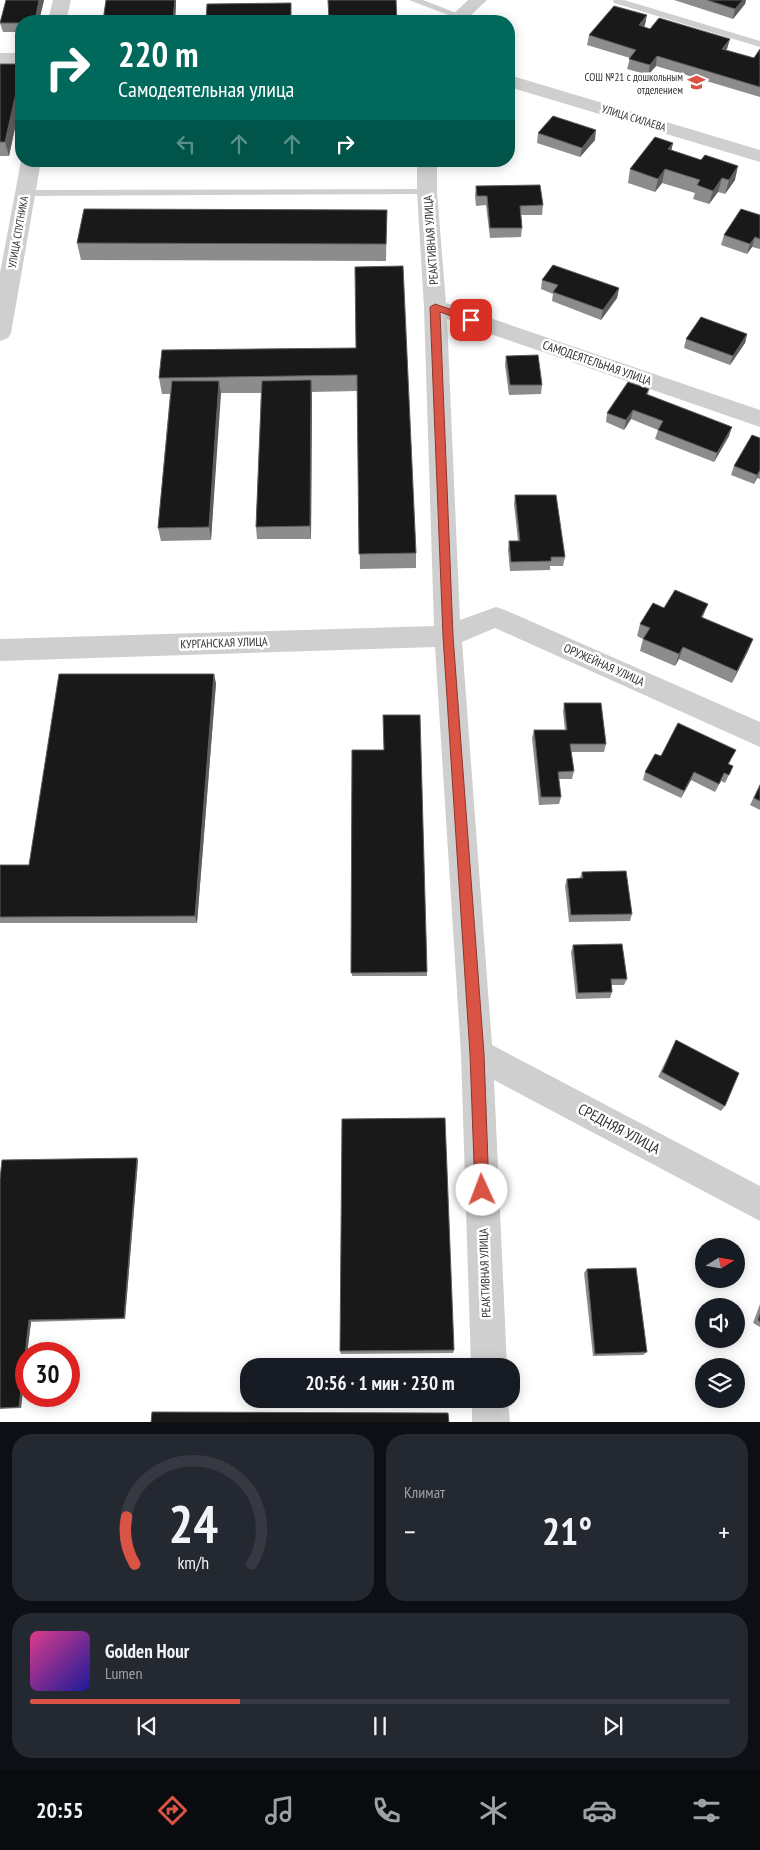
<!DOCTYPE html>
<html lang="ru">
<head>
<meta charset="utf-8">
<style>
	:root { --surface:#171b24; --page:#242831; --text:#f1f3f6; --muted:#9ea1a6; --line:#363941; --accent:#d95444 }
	body { margin:0; font-family:"PT Sans Narrow",sans-serif; background:var(--page); color:var(--text); height:100vh; display:flex; flex-direction:column; font-size:19px; white-space:nowrap }
	* { box-sizing:border-box; margin:0 }
	p { font-size:16px; color:var(--muted) }
	.icon { flex:none; width:28px; height:28px; fill:none; stroke:currentColor; stroke-width:2; stroke-linecap:round; stroke-linejoin:round }
	.map { position:relative; height:1422px; overflow:hidden }
	.details { display:flex; flex-direction:column; gap:12px; padding:12px; background:#0d0f14; flex:1 }
	.details>* { flex:none }
	.hud { position:absolute; left:15px; top:15px; width:500px; height:152px; border-radius:20px; box-shadow:0 2px 12px #0003; background:#00695c; color:#fff; overflow:hidden }
	.needle { width:32px; rotate:79deg }
	.buttons { position:absolute; left:695px; top:1238px; display:grid; gap:10px }
	.buttons a { display:grid; place-items:center; width:50px; height:50px; border-radius:50%; background:var(--surface); box-shadow:0 2px 12px #0003; font-size:25px }
	.speed { position:absolute; left:15px; top:1342px; display:flex; gap:10px; font-size:25px; font-weight:700; text-align:center }
	.speed>* { display:grid; place-content:center; width:65px; height:65px; border-radius:50%; background:var(--surface); box-shadow:0 2px 12px #0003; line-height:1 }
	.speed .limit { border:8px solid #d22; background:#fff; color:#111 }
	.pin { position:absolute; display:grid; place-items:center; width:42px; height:42px; color:#fff; margin:-21px; border-radius:10px; box-shadow:0 2px 8px #0006 }
	.me { position:absolute; width:55px; margin:-28px; rotate:358deg; stroke-linejoin:round; filter:drop-shadow(0 0 4px #0008) }
	.turn { display:flex; align-items:center; gap:18px; height:105px; padding:0 20px; font-size:22px }
	.turn .icon { width:65px; height:65px; stroke-width:2.5 }
	.turn b { display:block; font-size:35px; line-height:42px }
	.lanes { display:flex; align-items:center; height:48px; padding:0 20px; background:#0003; justify-content:center; gap:25px; direction:ltr }
	.lanes .off { opacity:.35 }
	.big { font-size:38px; font-weight:800; line-height:1.1 }
	.details .tile { flex:1; display:flex; flex-direction:column; justify-content:center; gap:8px; min-width:0; padding:0 18px; border-radius:20px; background:var(--page) }
	.details .dial { align-items:center; gap:0 }
	.dial svg { height:130px; overflow:visible; fill:none; stroke:var(--line); stroke-width:7; stroke-linecap:round; text-anchor:middle }
	.dial text { fill:var(--text); stroke:none }
	.song { display:flex; align-items:center; gap:15px }
	.cover { width:60px; height:60px; border-radius:8px; background:linear-gradient(135deg,hsl(330 70% 55%),hsl(240 70% 35%)) }
	.played { height:5px; border-radius:2px; background:linear-gradient(90deg,var(--accent) 30%,var(--line) 30%) }
	.keys { display:flex; justify-content:space-around; direction:ltr }
	.heat { display:flex; justify-content:space-between; align-items:center; font-size:28px; direction:ltr }
	.details .tiles { flex:1; display:grid; gap:12px; grid-template-columns:1fr 1fr }
	.tile:last-child { grid-column:span 2 }
	.trip { position:absolute; left:240px; top:1358px; width:280px; height:50px; border-radius:20px; background:var(--surface); box-shadow:0 2px 12px #0003; font-weight:800; line-height:50px; text-align:center }
	.menu { display:flex; height:80px; justify-content:space-around; align-items:center; background:#090b0e; color:var(--muted) }
	.menu .icon { width:35px; height:35px }
	.menu .on { color:var(--accent) }
	.menu b { font-size:22px; color:var(--text) }
	.map>svg:first-child { display:block }
</style>
</head>
<body>
<div class="map">
<svg width="760" height="1423" viewBox="0 0 760 1423">
	<rect width="100%" height="100%" fill="#fff"/>
	<g fill="none" stroke-linecap="round" stroke-linejoin="round">
		<g fill="#cfcfcf" fill-rule="evenodd">
			<polygon points="409,0 423,0 464,16 462,18 456,18"/>
			<polygon points="613,0 624,0 760,41 760,47 614,3"/>
			<polygon points="427,189 431,190 433,192 431,194 25,196 19,193 25,190"/>
		</g>
		<g fill="#cfcfcf" fill-rule="evenodd">
			<polygon points="53,0 71,0 66,21 48,21"/>
			<polygon points="468,0 487,0 465,21 446,21"/>
			<rect x="0" y="53" width="21" height="12"/>
			<polygon points="509,75 760,150 760,162 509,87"/>
			<polygon points="21,161 41,161 11,333 8,338 0,341 0,273"/>
			<polygon points="417,161 437,161 437,192 446,303 760,410 760,427 447,319 460,620 496,607 505,610 760,722 760,747 495,628 462,642 492,1045 760,1186 760,1221 494,1080 507,1366 471,1366 461,1054 435,647 0,661 0,639 434,626 424,307 417,192"/>
			<polygon points="472,1399 508,1399 510,1423 472,1423"/>
		</g>
	</g>
	<g fill="#8c8c8c">
		<polygon points="6,0 44,0 39,21 21,21 21,32 3,32 0,23"/>
		<polygon points="106,0 176,0 176,5 175,21 103,21"/>
		<polygon points="674,0 746,0 745,4 733,19"/>
		<polygon points="645,25 644,27 650,29 730,39 726,50 754,58 760,49 760,97 656,66 648,75 627,69 630,58 587,45 589,35"/>
		<polygon points="0,64 21,64 21,100 9,156 0,156"/>
		<polygon points="538,133 595,140 580,157 537,143"/>
		<polygon points="673,143 671,151 735,180 725,194 718,192 709,204 693,199 695,193 662,183 655,192 628,183 630,169"/>
		<polygon points="476,186 543,205 542,215 521,215 522,228 521,237 490,238 486,205 476,206 475,196"/>
		<polygon points="387,210 386,261 81,260 77,243"/>
		<polygon points="760,215 760,249 752,247 747,254 721,245 724,235"/>
		<polygon points="542,280 619,288 617,298 601,320 552,301 553,294 541,289"/>
		<polygon points="747,334 745,343 730,365 684,348 686,339"/>
		<polygon points="356,348 416,553 416,568 360,569 357,391 312,392 311,539 257,539 256,527 261,393 220,393 211,540 161,541 158,528 170,394 162,394 159,378"/>
		<polygon points="506,356 542,385 541,394 509,395 505,365"/>
		<polygon points="649,389 648,395 729,436 714,462 655,439 658,430 631,419 624,430 606,422 607,413"/>
		<polygon points="760,438 760,479 757,478 754,484 731,475 734,466"/>
		<polygon points="515,495 565,557 563,566 550,566 550,570 510,571 508,550 509,541 518,541 514,504"/>
		<polygon points="664,608 703,618 753,639 748,651 732,683 679,659 675,666 640,651 643,639 637,636 640,624"/>
		<polygon points="216,683 197,923 0,923 0,865 29,865"/>
		<polygon points="564,703 606,744 604,752 571,752 574,771 572,779 558,779 561,797 559,804 539,805 532,738 534,730 565,730 563,712"/>
		<polygon points="352,750 427,972 427,976 352,976"/>
		<polygon points="661,756 732,757 729,764 733,766 725,783 721,781 715,792 691,780 681,798 643,780 645,772"/>
		<polygon points="760,784 760,810 750,805"/>
		<polygon points="582,872 632,914 630,921 569,922 565,886 567,879 580,878"/>
		<polygon points="573,945 627,979 624,985 612,985 612,992 610,998 576,999 571,952"/>
		<polygon points="676,1040 725,1106 721,1111 658,1077"/>
		<polygon points="138,1160 125,1319 31,1322 27,1354 26,1354 26,1363 21,1408 0,1409 0,1179"/>
		<polygon points="587,1269 647,1352 643,1355 593,1356 584,1273"/>
		<polygon points="760,1304 760,1327 753,1323"/>
		<polygon points="454,1350 453,1353 341,1354 340,1351"/>
	</g>
	<g fill="#5e5e5e">
		<polygon points="39,0 44,0 39,21 35,21"/>
		<polygon points="175,0 176,0 176,5 175,21 173,21"/>
		<polygon points="743,0 746,0 745,4 733,19 735,9"/>
		<polygon points="647,15 645,25 637,35 639,25"/>
		<polygon points="730,39 727,49 720,58 722,49"/>
		<polygon points="657,56 656,66 648,75 650,65"/>
		<polygon points="21,71 21,100 9,156 5,142"/>
		<polygon points="596,130 595,140 580,157 582,148"/>
		<polygon points="673,143 670,156 668,149"/>
		<polygon points="738,166 735,180 725,194 729,180"/>
		<polygon points="665,169 662,183 655,192 658,179"/>
		<polygon points="722,178 718,192 709,204 713,191"/>
		<polygon points="755,237 752,247 747,254 750,244"/>
		<polygon points="619,288 617,298 601,320 603,310"/>
		<polygon points="747,334 745,343 730,365 733,356"/>
		<polygon points="311,380 312,393 311,539 310,526"/>
		<polygon points="219,381 221,394 211,540 209,527"/>
		<polygon points="633,410 631,419 624,430 626,420"/>
		<polygon points="732,427 729,436 714,462 717,453"/>
		<polygon points="760,470 757,478 754,484 757,475"/>
		<polygon points="708,604 703,616 697,629 701,617"/>
		<polygon points="753,639 748,651 732,683 737,671"/>
		<polygon points="683,647 679,659 675,666 679,654"/>
		<polygon points="214,674 216,683 197,923 195,916"/>
		<polygon points="694,772 691,780 681,798 684,791"/>
		<polygon points="137,1158 138,1160 125,1319 124,1318"/>
		<polygon points="29,1320 31,1322 27,1354 26,1354 26,1363 21,1408 19,1407"/>
	</g>
	<g fill="#191919" stroke="#5e5e5e">
		<polygon points="6,0 39,0 35,21 21,21 21,23 0,23"/>
		<polygon points="106,0 175,0 173,19 103,21"/>
		<polygon points="328,0 396,0 397,21 329,21"/>
		<polygon points="707,0 743,0 735,9"/>
		<polygon points="291,3 291,21 206,21 207,4"/>
		<polygon points="614,6 647,15 639,25 650,29 659,18 730,39 722,49 754,58 760,49 760,87 657,56 650,65 629,59 636,50 589,35"/>
		<polygon points="0,64 21,64 21,71 5,142 0,142"/>
		<polygon points="553,116 596,130 582,148 538,133"/>
		<polygon points="655,137 673,143 668,149 701,160 705,155 738,166 729,180 722,178 713,191 697,185 700,180 665,169 658,179 630,169"/>
		<polygon points="540,185 543,205 520,206 522,228 490,228 487,196 477,196 476,186"/>
		<polygon points="84,209 387,210 386,244 77,243"/>
		<polygon points="741,209 760,215 760,239 755,237 750,244 724,235"/>
		<polygon points="553,265 619,288 603,310 553,292 558,285 542,280"/>
		<polygon points="403,266 416,553 359,554 357,375 159,378 162,350 356,348 355,267"/>
		<polygon points="701,317 747,334 733,356 686,339"/>
		<polygon points="538,355 542,385 510,385 506,356"/>
		<polygon points="311,380 310,526 256,527 262,381"/>
		<polygon points="172,381 219,381 209,527 158,528"/>
		<polygon points="628,382 649,389 646,394 732,427 717,453 658,430 663,421 633,410 626,420 607,413"/>
		<polygon points="752,435 760,438 760,470 757,475 734,466"/>
		<polygon points="515,495 556,495 565,557 551,557 551,561 511,562 509,541 520,541"/>
		<polygon points="675,590 708,604 701,617 753,639 737,671 683,647 679,654 643,639 650,628 640,624 653,603 664,608"/>
		<polygon points="59,674 214,674 195,916 0,917 0,865 29,865"/>
		<polygon points="564,703 601,703 606,744 570,744 574,771 558,772 561,797 541,797 534,730 567,730"/>
		<polygon points="383,715 420,715 427,972 351,973 352,750 384,750"/>
		<polygon points="678,723 736,750 728,764 733,766 729,775 724,773 719,784 694,772 684,791 645,772 655,754 661,756"/>
		<polygon points="760,785 760,801 754,798"/>
		<polygon points="626,871 632,914 571,915 567,879 583,878 582,872"/>
		<polygon points="622,944 627,979 611,979 612,992 578,993 573,945"/>
		<polygon points="676,1040 739,1073 725,1106 662,1072"/>
		<polygon points="445,1118 454,1350 340,1351 342,1119"/>
		<polygon points="137,1158 124,1318 29,1320 19,1407 0,1408 0,1179 2,1160"/>
		<polygon points="636,1268 647,1352 595,1354 587,1269"/>
		<polygon points="760,1314 760,1322 758,1320"/>
		<polygon points="152,1412 448,1413 449,1423 151,1423"/>
	</g>
	<polygon fill="#d95444" stroke="#8d372c" points="435,304 474,317 476,320 471,323 440,312 453,636 484,1054 489,1190 487,1195 482,1198 477,1195 475,1190 470,1054 443,636 430,307"/>
	<defs>
		<symbol id="school-bare" viewBox="-9 -9 18 18"><path d="M0-5L7-2L0 1L-7-2ZM-4 1L0 2.5L4 1V4Q0 6-4 4Z" fill="#d95444" stroke="#fff" stroke-width="2.5" paint-order="stroke"/></symbol>
	</defs>
	<g fill-rule="evenodd">
		<use href="#school-bare" x="684" y="70" width="25" height="25"/>
	</g>
	<g text-anchor="middle" stroke-width="5" stroke-linejoin="round" paint-order="stroke">
		<g font-size="11" fill="#323232" stroke="#fff" text-anchor="end">
			<text x="683" y="81">СОШ №21 с дошкольным<tspan x="683" dy="13">отделением</tspan></text>
		</g>
		<g font-size="11" fill="#323232" stroke="#fff">
			<text transform="translate(634 118) rotate(17)" y="4">УЛИЦА СИЛАЕВА</text>
			<text transform="translate(18 232) rotate(-80)" y="4">УЛИЦА СПУТНИКА</text>
		</g>
		<g font-size="12" fill="#323232" stroke="#fff">
			<text transform="translate(431 240) rotate(-94)" y="4">РЕАКТИВНАЯ УЛИЦА</text>
			<text transform="translate(597 363) rotate(19)" y="4">САМОДЕЯТЕЛЬНАЯ УЛИЦА</text>
			<text transform="translate(224 643) rotate(-2)" y="4">КУРГАНСКАЯ УЛИЦА</text>
			<text transform="translate(604 665) rotate(24)" y="4">ОРУЖЕЙНАЯ УЛИЦА</text>
			<text transform="translate(485 1273) rotate(-92)" y="4">РЕАКТИВНАЯ УЛИЦА</text>
		</g>
		<g font-size="15" fill="#323232" stroke="#fff">
			<text transform="translate(619 1129) rotate(28)" y="5">СРЕДНЯЯ УЛИЦА</text>
		</g>
	</g>
</svg>
<div class="buttons">
<a><svg class="needle" viewBox="-14 -14 28 28"><path d="M0-13l5 13h-10z" fill="#e53935"/><path d="M0 13l5-13h-10z" fill="#9ea1a6"/></svg></a>
<a><svg class="icon" aria-label="sound" viewBox="0 0 24 24"><path d="M4 9h4l5-4v14l-5-4H4zM17 9q2 3 0 6"/></svg></a>
<a><svg class="icon" aria-label="layers" viewBox="0 0 24 24"><path d="M12 4l9 5-9 5-9-5zM3 14l9 5 9-5"/></svg></a>
</div>
<div class="speed"><div class="limit">30</div></div>
<div class="pin" style="left:471px;top:320px;background:#d93025"><svg class="icon" aria-label="arrive" viewBox="0 0 24 24"><path d="M6 21V4h12l-3 4 3 4H6"/></svg></div>
<svg class="me" style="left:482px;top:1190px" viewBox="-20 -20 40 40"><circle r="19" fill="#fff"/><path d="M0-13L10 11 0 6-10 11z" fill="#d95444"/></svg>
<div class="trip">20:56 · 1 мин · 230 m</div>
<div class="hud">
<div class="turn"><svg class="icon" aria-label="right" viewBox="0 0 24 24"><path d="M7 20v-9h11M14 6l5 5-5 5"/></svg><div><b>220 m</b>Самодеятельная улица</div></div>
<div class="lanes"><svg class="icon off" aria-label="left" viewBox="0 0 24 24"><path d="M17 20v-9H6M10 6l-5 5 5 5"/></svg><svg class="icon off" aria-label="ahead" viewBox="0 0 24 24"><path d="M12 20V5M6 11l6-6 6 6"/></svg><svg class="icon off" aria-label="ahead" viewBox="0 0 24 24"><path d="M12 20V5M6 11l6-6 6 6"/></svg><svg class="icon" aria-label="right" viewBox="0 0 24 24"><path d="M7 20v-9h11M14 6l5 5-5 5"/></svg></div>
</div>
</div>
<section class="details">
<div class="tiles">
<div class="tile dial"><svg viewBox="0 0 100 80">
<path d="M14 69A42 42 0 1 1 86 69"/>
<path d="M14 69A42 42 0 0 1 9 40" stroke="#d95444"/>
<text x="50" y="56" font-size="32" font-weight="700">24</text>
<text x="50" y="72" font-size="11">km/h</text>
</svg></div>
<div class="tile"><p>Климат</p>
<div class="heat"><a>−</a><b class="big">21°</b><a>+</a></div>
</div>
<div class="tile">
<div class="song"><i class="cover"></i><div><b>Golden Hour</b><p>Lumen</p></div></div>
<div class="played"></div>
<div class="keys"><svg class="icon" aria-label="previous" viewBox="0 0 24 24"><path d="M18 5L8 12l10 7zM5 5v14"/></svg><svg class="icon" aria-label="pause" viewBox="0 0 24 24"><path d="M8 5v14M16 5v14"/></svg><svg class="icon" aria-label="next" viewBox="0 0 24 24"><path d="M6 5l10 7-10 7zM19 5v14"/></svg></div>
</div>
</div>
</section>
<nav class="menu">
<b>20:55</b>
<svg class="icon on" aria-label="directions" viewBox="0 0 24 24"><path d="M12 3l9 9-9 9-9-9zM9 14v-3h6M13 9l2 2-2 2"/></svg>
<svg class="icon" aria-label="music" viewBox="0 0 24 24"><path d="M9 18V5l10-2v13"/><circle cx="6" cy="18" r="3"/><circle cx="16" cy="16" r="3"/></svg>
<svg class="icon" aria-label="phone" viewBox="0 0 24 24"><path d="M5 4h4l2 5-3 2q2 4 5 5l2-3 5 2v4C11 20 4 13 5 4z"/></svg>
<svg class="icon" aria-label="climate" viewBox="0 0 24 24"><path d="M12 3v18M4 7l16 10M4 17L20 7"/></svg>
<svg class="icon" aria-label="car" viewBox="0 0 24 24"><path d="M5 17H2v-5l4-1 3-4h7l3 4 3 1v5h-3M9 17h6M6 11h13"/><circle cx="7" cy="17" r="2"/><circle cx="17" cy="17" r="2"/></svg>
<svg class="icon" aria-label="filters" viewBox="0 0 24 24"><path d="M4 7h16M4 17h16"/><circle cx="9" cy="7" r="2"/><circle cx="15" cy="17" r="2"/></svg>
</nav>
</body>
</html>
